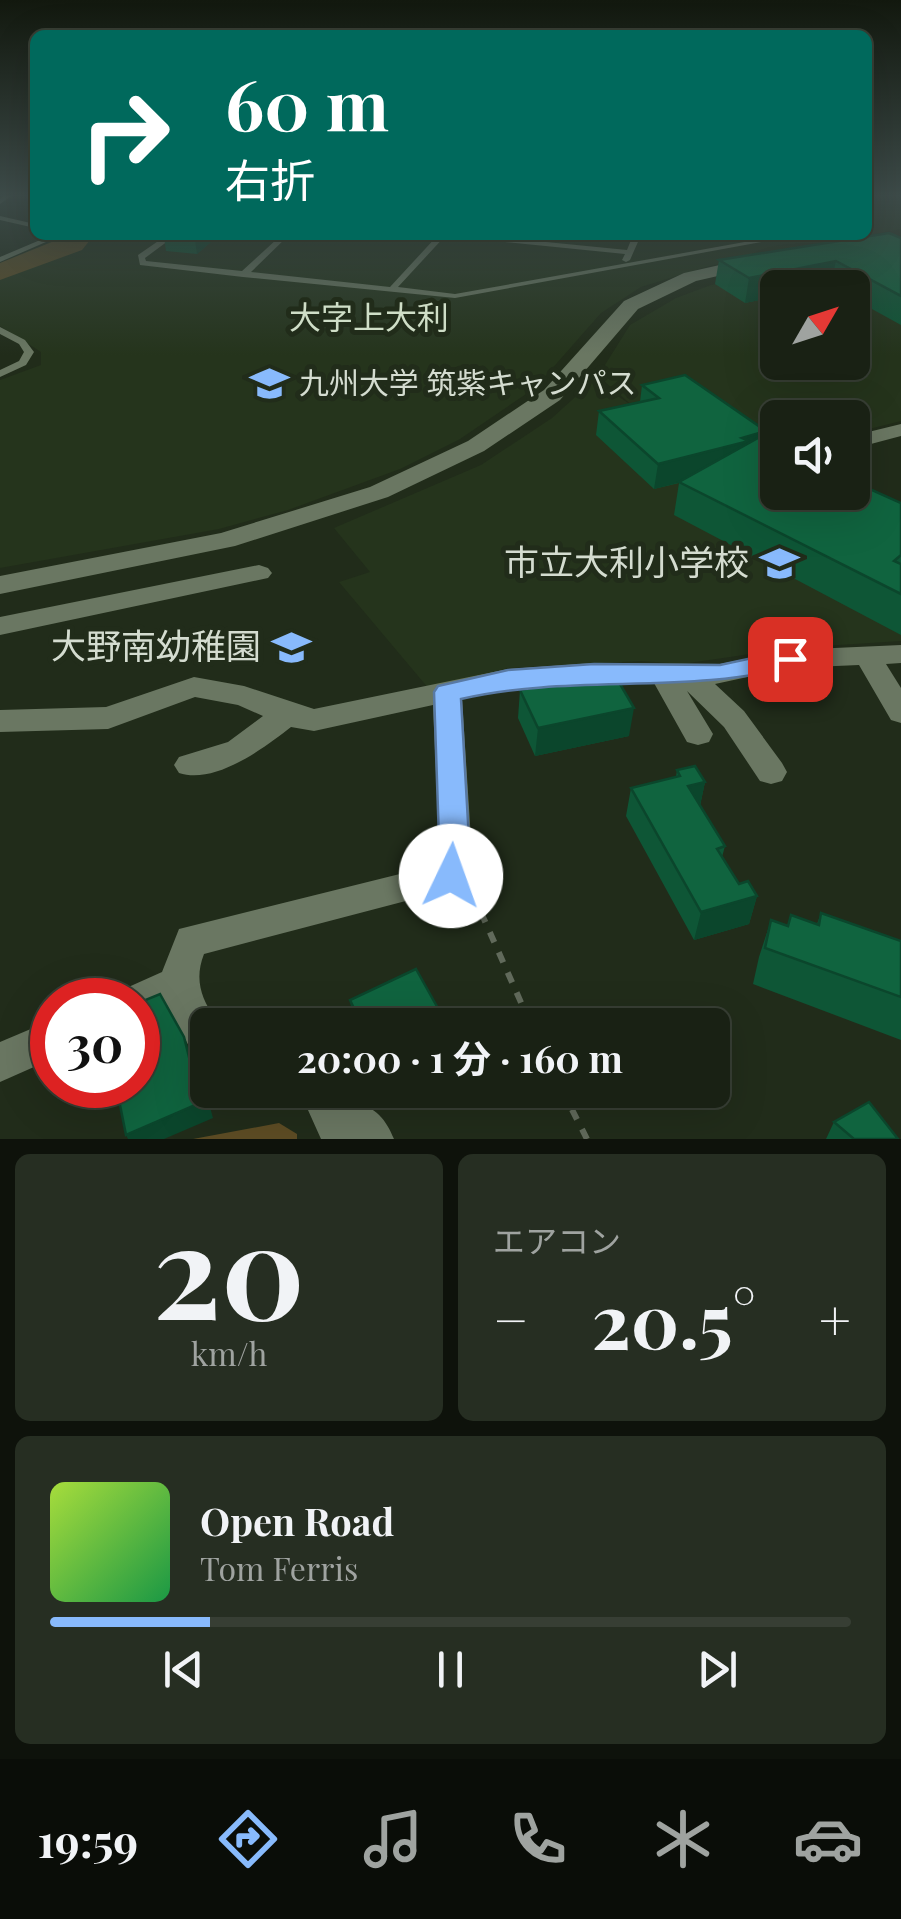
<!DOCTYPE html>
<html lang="ja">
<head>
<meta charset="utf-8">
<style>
	:root { --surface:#192114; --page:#262e22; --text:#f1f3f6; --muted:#9fa3a0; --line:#373e34; --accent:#88bafc }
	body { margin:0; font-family:"Playfair Display","Noto Sans JP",serif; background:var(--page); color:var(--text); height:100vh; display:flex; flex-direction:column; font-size:38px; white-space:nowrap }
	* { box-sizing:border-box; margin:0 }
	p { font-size:32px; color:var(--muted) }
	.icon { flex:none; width:55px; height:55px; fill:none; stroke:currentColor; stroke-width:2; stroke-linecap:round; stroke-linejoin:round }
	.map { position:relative; height:1139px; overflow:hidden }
	.panel { display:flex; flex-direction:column; gap:15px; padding:15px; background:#0e120b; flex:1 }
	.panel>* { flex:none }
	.banner { position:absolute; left:30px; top:30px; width:842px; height:210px; border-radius:15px; box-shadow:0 10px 40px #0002,0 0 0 2px var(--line); background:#00695c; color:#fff; overflow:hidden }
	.needle { width:65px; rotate:51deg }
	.fabs { position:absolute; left:760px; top:270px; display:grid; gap:20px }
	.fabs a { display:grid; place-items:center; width:110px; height:110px; border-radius:15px; background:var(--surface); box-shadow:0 10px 40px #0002,0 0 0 2px var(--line); font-size:50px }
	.speed { position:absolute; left:30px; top:978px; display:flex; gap:20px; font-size:50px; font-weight:700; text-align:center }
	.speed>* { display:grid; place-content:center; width:130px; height:130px; border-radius:50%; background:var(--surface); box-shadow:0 10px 40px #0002,0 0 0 2px var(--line); line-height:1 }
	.speed .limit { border:15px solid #d22; background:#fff; color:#111 }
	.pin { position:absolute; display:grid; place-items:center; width:85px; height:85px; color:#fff; margin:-42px; border-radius:20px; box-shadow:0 5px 15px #0006 }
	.me { position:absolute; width:110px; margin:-55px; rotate:3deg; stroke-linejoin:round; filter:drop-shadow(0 0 8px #0008) }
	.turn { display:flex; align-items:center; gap:35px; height:210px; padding:0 30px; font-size:45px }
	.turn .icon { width:130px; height:130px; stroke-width:2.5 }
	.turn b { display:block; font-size:70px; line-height:85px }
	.big { font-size:75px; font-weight:700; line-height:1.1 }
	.panel .card { flex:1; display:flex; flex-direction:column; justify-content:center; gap:15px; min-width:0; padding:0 35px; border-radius:15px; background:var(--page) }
	.panel .dial { align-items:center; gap:0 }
	.dial b { font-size:130px; line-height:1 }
	.song { display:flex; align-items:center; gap:30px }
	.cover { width:120px; height:120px; border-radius:15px; background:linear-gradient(135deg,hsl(80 70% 55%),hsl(140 70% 35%)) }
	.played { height:10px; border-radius:5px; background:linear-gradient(90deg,var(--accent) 20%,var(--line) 20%) }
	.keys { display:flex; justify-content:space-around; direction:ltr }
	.heat { display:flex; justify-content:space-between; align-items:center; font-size:55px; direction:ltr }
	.panel .tiles { flex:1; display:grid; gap:15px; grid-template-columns:1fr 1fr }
	.card:last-child { grid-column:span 2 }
	.trip { position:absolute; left:190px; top:1008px; width:540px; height:100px; border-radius:15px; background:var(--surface); box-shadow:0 10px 40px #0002,0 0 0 2px var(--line); font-weight:700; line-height:100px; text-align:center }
	.dock { display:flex; height:160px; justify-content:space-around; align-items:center; background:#0a0d08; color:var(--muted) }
	.dock .icon { width:70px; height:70px }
	.dock .current { color:var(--accent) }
	.dock b { font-size:45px; color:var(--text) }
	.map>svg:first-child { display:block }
</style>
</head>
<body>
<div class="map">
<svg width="901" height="1139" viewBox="0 0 901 1139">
	<rect width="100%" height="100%" fill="#212c1a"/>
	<g fill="#25341c" fill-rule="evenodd">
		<polygon points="868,196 901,196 901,229 709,266 641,287 601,313 535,388 460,439 400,469 288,510 219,529 0,568 0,380 41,365 41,352 0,326 0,263 66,235 868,235"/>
		<path d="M893 246 901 249V421L853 433 852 418H778V492L901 517V641L792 648 682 664 641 661 508 668 429 689 339 582 370 572 334 528 481 465 552 418 594 380 634 407 598 376 630 325 676 298 711 285ZM778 288H852V362H778Z"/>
	</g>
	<g fill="#5d4c24">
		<polygon points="69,235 94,235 82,250 0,280 0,263"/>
		<polygon points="279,1123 297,1134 297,1139 193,1139"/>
	</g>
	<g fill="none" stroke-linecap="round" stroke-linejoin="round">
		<g stroke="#616a5b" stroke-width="6" stroke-dasharray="11 11" stroke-linecap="butt">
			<polyline points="472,892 531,1025"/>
			<polyline points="562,1090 587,1139"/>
		</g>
		<g fill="#6a7762" fill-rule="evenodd">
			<polygon points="4,196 11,196 0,204 0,199"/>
			<polygon points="0,216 35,224 35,228 0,220"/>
			<polygon points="52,235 62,235 0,262 0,257"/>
			<polygon points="167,235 176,235 145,258 146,261 242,271 277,239 255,235 289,235 251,272 390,287 438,235 446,235 398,287 455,294 784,235 800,235 455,298 243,277 140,265 138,255"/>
			<polygon points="450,235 476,235 627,250 633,235 641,235 630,260 626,262 622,260 625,254 454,237"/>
			<polygon points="0,327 25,340 34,352 26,365 0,377 0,370 19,361 24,352 19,344 0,334"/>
		</g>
		<g fill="#6a7762" fill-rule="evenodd">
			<polygon points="901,424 901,436 852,449 852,436"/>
			<polygon points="259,565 268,568 272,573 268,578 0,635 0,617"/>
			<path d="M901 645V663L886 664 901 688V723L891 720 859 665 790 668 715 684 744 711 782 763 787 772 782 781 771 784 760 781 724 727 687 691 713 734 709 742 698 745 687 742 654 683 508 689 462 699 471 839 477 862 463 886 204 954C193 982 203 1003 220 1025H208V1060L194 1055 167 1007 138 1020V1000H120L124 989 162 972 179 929 440 864 433 705 314 731 291 727C264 748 215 785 179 773L174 765 179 757 228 742 263 716 238 705 195 697 108 729 0 732V710L106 707 194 677 244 686 314 709 508 669 594 663 720 664 790 650Z"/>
			<polygon points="52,1020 52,1059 0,1082 0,1042"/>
			<path d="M299 1090H342L349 1105C373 1102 386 1119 394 1139H321Z"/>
		</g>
		<polygon fill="#6a7762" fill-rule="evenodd" points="751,258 760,263 757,267 696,281 638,309 560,400 484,451 388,497 235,546 0,594 0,576 221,533 370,487 468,441 544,390 624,301 684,273"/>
	</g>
	<g fill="#0e5636">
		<polygon points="219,235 197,254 166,251 164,237"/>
		<polygon points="342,235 418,235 413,242"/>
		<polygon points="545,235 604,235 603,240"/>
		<polygon points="901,238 901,325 852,298 852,288 833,288 830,286 778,288 778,296 745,303 715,284 719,260"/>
		<polygon points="642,385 901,503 901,635 674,515 679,483 654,489 596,435 599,411 640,402"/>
		<polygon points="520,690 629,736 535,756 518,718"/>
		<polygon points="677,770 705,782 700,806 725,846 722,857 739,884 757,896 749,924 694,940 626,816 631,788 676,777"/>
		<polygon points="821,913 901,941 901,1040 753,984 759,957 771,920 787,926 791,915 817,924"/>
		<polygon points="350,1000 440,1025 355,1025 353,1019"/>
		<polygon points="834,1122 898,1139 826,1139"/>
	</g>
	<g fill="#0b462c">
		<polygon points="201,235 219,235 197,254 195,240"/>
		<polygon points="836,261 830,286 822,288 778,288 778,296 745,303 749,278"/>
		<polygon points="766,431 760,456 744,466 654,489 658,464"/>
		<polygon points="634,708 629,736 535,756 538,728"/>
		<polygon points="705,782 699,810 688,786"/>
		<polygon points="757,896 749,924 694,940 701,912"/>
		<polygon points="440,1012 440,1025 415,1025"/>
		<polygon points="195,1054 213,1118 164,1139 128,1139 126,1135"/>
	</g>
	<g fill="#10643f" stroke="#0b462c" stroke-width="2.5">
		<polygon points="889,233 901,238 901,296 836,261 749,278 719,260"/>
		<polygon points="167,235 201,235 195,240 164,237"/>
		<polygon points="685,375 766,431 742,438 749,441 658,464 599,411 659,398 642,385"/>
		<polygon points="758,438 778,447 778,492 852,492 852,481 901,503 901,555 894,561 901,564 901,594 679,482"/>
		<polygon points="613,672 634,708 538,728 520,690"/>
		<polygon points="695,766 705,782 688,786 725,846 717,849 739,884 748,881 757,896 701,912 631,788 680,776 677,770"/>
		<polygon points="821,913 901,941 901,997 765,948 771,920 788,926 791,915 819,925"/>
		<polygon points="416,969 440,1012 415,1025 362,1025 350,1000"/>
		<polygon points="160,994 184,1037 189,1057 195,1054 207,1100 126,1135 116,1085 138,1085 138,1003"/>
		<polygon points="869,1102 898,1139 854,1139 834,1122"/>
	</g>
	<linearGradient id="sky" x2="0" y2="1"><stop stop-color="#12180e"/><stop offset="0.55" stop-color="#3d4b49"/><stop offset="1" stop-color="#3d4b49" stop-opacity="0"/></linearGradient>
	<rect width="901" height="355" fill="url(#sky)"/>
	<path fill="#88bafc" stroke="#5879a4" stroke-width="2.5" d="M790 650 799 653 802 659 799 665C688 696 573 673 461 699L469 840 475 862 462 885 451 889 440 885 435 876 444 861 439 840 434 692 438 686 508 670 594 664 720 665Z"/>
	<defs>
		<symbol id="university-bare" viewBox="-9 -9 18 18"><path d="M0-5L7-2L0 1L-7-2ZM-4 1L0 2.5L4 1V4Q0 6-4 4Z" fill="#88bafc" stroke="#212c1a" stroke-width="2.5" paint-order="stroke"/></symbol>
		<symbol id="school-bare" viewBox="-9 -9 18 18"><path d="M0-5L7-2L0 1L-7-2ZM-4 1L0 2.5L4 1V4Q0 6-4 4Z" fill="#88bafc" stroke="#212c1a" stroke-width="2.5" paint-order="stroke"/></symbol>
	</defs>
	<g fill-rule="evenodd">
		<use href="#university-bare" x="242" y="356" width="55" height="55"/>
		<use href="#school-bare" x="752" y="536" width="55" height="55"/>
		<use href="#school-bare" x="264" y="620" width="55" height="55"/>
	</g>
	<g text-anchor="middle" stroke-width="10" stroke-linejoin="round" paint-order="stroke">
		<g font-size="30" fill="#d4dcd0" stroke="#212c1a" text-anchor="start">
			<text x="299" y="394">九州大学 筑紫キャンパス</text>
		</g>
		<g font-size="32" fill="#cfdec7" stroke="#212c1a">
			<text x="369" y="329">大字上大利</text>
		</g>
		<g font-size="35" fill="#d4dcd0" stroke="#212c1a" text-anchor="end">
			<text x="749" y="575">市立大利小学校</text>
			<text x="261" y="659">大野南幼稚園</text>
		</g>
	</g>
</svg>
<div class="fabs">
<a><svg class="needle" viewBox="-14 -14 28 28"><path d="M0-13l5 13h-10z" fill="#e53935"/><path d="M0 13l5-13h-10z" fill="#9fa3a0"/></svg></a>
<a><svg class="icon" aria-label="sound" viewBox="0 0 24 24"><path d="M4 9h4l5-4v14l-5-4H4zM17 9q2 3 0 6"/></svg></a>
</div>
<div class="speed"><div class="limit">30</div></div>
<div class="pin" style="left:790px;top:659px;background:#d93025"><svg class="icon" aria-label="arrive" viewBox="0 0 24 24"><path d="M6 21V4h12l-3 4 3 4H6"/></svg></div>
<svg class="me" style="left:451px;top:876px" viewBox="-20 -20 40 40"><circle r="19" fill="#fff"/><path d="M0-13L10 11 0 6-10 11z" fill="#88bafc"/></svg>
<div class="trip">20:00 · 1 分 · 160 m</div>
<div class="banner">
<div class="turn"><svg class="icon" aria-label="right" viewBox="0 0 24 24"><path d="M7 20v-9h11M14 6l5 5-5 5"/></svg><div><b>60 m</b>右折</div></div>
</div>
</div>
<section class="panel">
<div class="tiles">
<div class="card dial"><b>20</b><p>km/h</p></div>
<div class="card"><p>エアコン</p>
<div class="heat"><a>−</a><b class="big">20.5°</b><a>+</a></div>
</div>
<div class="card">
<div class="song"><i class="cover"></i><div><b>Open Road</b><p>Tom Ferris</p></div></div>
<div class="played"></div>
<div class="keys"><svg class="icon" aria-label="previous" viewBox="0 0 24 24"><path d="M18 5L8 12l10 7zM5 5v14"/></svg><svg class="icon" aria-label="pause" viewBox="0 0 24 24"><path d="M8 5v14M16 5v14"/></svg><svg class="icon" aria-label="next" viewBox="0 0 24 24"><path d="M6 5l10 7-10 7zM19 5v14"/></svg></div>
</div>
</div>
</section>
<nav class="dock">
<b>19:59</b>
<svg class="icon current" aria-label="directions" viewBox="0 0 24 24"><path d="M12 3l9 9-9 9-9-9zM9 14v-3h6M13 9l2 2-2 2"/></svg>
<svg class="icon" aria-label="music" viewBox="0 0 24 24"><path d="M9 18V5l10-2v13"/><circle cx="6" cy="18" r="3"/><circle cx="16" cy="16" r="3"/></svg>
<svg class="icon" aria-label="phone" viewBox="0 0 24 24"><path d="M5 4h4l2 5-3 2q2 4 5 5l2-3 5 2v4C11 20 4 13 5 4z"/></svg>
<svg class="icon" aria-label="climate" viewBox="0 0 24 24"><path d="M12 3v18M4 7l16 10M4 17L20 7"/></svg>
<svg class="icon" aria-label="car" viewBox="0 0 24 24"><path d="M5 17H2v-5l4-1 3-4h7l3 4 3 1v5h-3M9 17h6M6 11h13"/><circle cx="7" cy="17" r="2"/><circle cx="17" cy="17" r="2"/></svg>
</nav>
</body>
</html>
